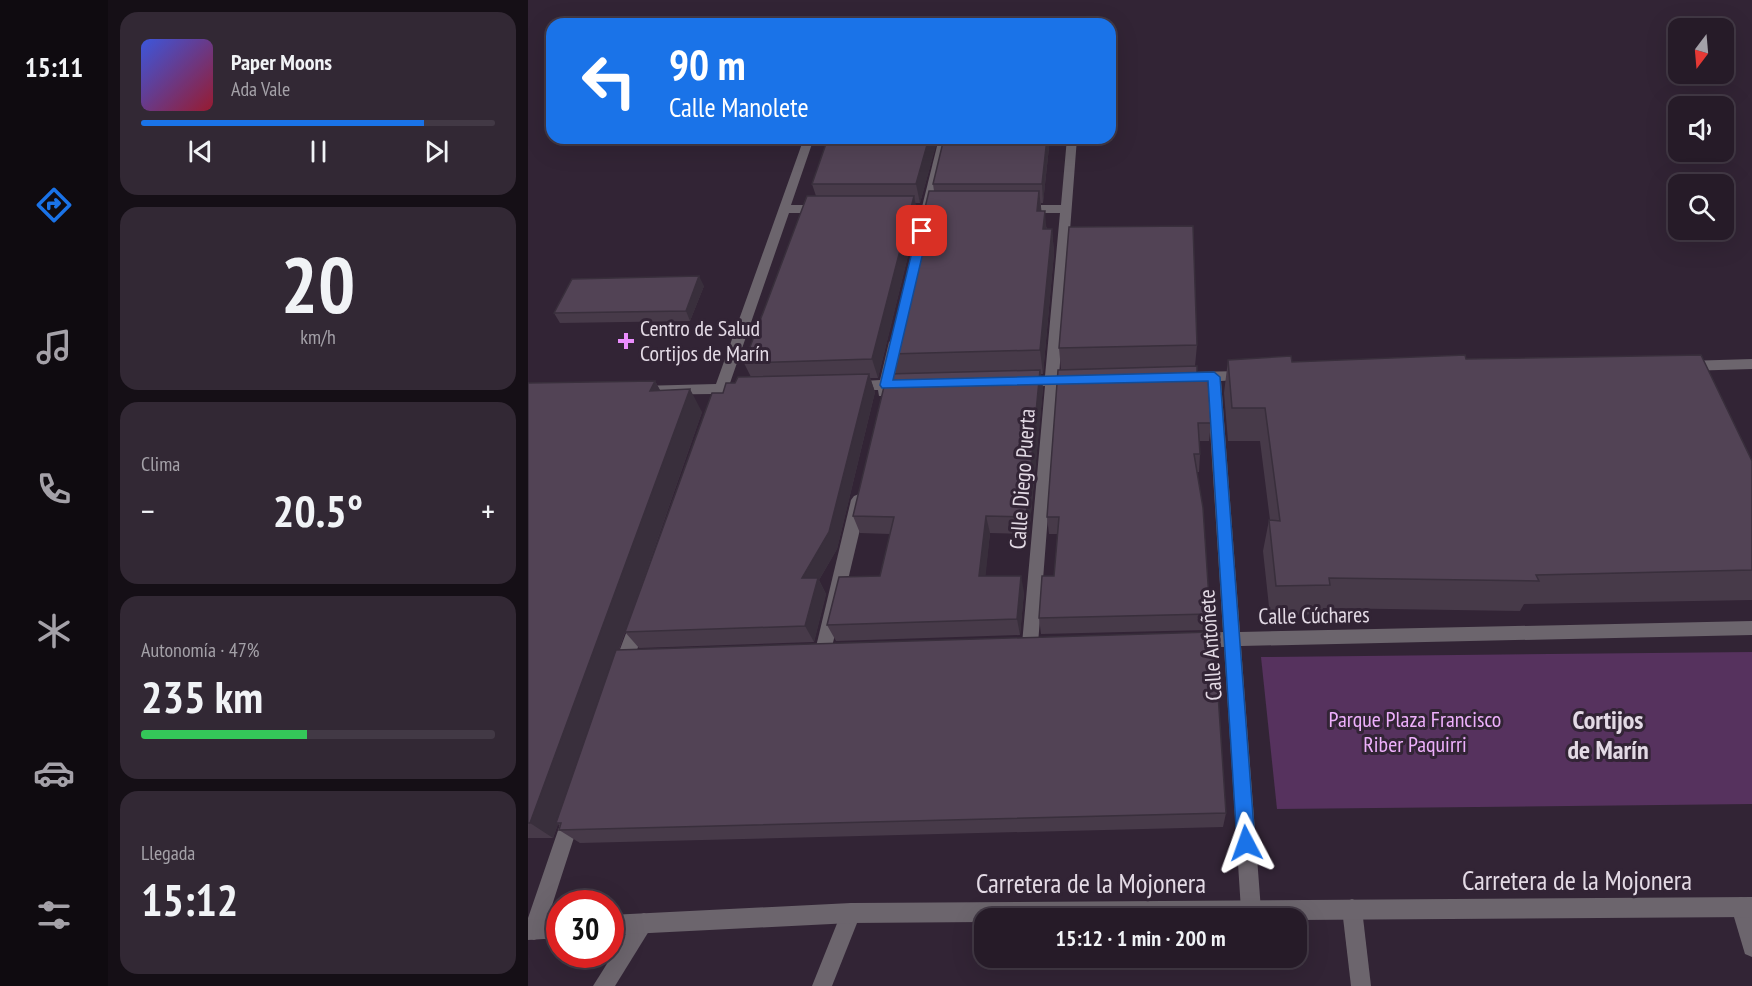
<!DOCTYPE html>
<html lang="es">
<head>
<meta charset="utf-8">
<style>
	:root { --surface:#261b28; --page:#322834; --text:#f1f3f6; --muted:#a4a1a8; --line:#423945; --accent:#1a73e8 }
	body { margin:0; font-family:"PT Sans Narrow",sans-serif; background:var(--page); color:var(--text); height:100vh; display:flex; flex-direction:column; font-size:22px; white-space:nowrap }
	* { box-sizing:border-box; margin:0 }
	p { font-size:20px; color:var(--muted) }
	.icon { flex:none; width:33px; height:33px; fill:none; stroke:currentColor; stroke-width:2; stroke-linecap:round; stroke-linejoin:round }
	.map { position:relative; flex:1; overflow:hidden }
	.side { display:flex; flex-direction:column; gap:12px; padding:12px; background:#150f16; width:420px }
	.side>* { flex:none }
	.top-card { position:absolute; left:18px; top:18px; width:570px; height:126px; border-radius:18px; box-shadow:0 6px 24px #0002,0 0 0 2px var(--line); background:#1a73e8; color:#fff; overflow:hidden }
	.needle { width:39px; rotate:196deg }
	.tools { position:absolute; left:1140px; top:18px; display:grid; gap:12px }
	.tools a { display:grid; place-items:center; width:66px; height:66px; border-radius:12px; background:var(--surface); box-shadow:0 6px 24px #0002,0 0 0 2px var(--line); font-size:30px }
	.speed { position:absolute; left:18px; top:890px; display:flex; gap:12px; font-size:30px; font-weight:700; text-align:center }
	.speed>* { display:grid; place-content:center; width:78px; height:78px; border-radius:50%; background:var(--surface); box-shadow:0 6px 24px #0002,0 0 0 2px var(--line); line-height:1 }
	.speed .limit { border:9px solid #d22; background:#fff; color:#111 }
	.pin { position:absolute; display:grid; place-items:center; width:51px; height:51px; color:#fff; margin:-26px; border-radius:12px; box-shadow:0 3px 9px #0006 }
	.me { position:absolute; width:66px; margin:-33px; rotate:356deg; stroke-linejoin:round; filter:drop-shadow(0 0 4px #0008) }
	.turn { display:flex; align-items:center; gap:21px; height:126px; padding:0 24px; font-size:27px }
	.turn .icon { width:78px; height:78px; stroke-width:2.5 }
	.turn b { display:block; font-size:42px; line-height:51px }
	.big { font-size:45px; font-weight:600; line-height:1.1 }
	.side .card { flex:1; display:flex; flex-direction:column; justify-content:center; gap:9px; min-width:0; padding:0 21px; border-radius:18px; background:var(--page) }
	.side .dial { align-items:center; gap:0 }
	.dial b { font-size:78px; line-height:1 }
	.song { display:flex; align-items:center; gap:18px }
	.cover { width:72px; height:72px; border-radius:9px; background:linear-gradient(135deg,hsl(230 70% 55%),hsl(350 70% 35%)) }
	.played { height:6px; border-radius:3px; background:linear-gradient(90deg,var(--accent) 80%,var(--line) 80%) }
	.keys { display:flex; justify-content:space-around; direction:ltr }
	.heat { display:flex; justify-content:space-between; align-items:center; font-size:33px; direction:ltr }
	.charge { height:9px; border-radius:4px; background:linear-gradient(90deg,#34c759 47%,var(--line) 0) }
	.trip { position:absolute; left:446px; top:908px; width:333px; height:60px; border-radius:18px; background:var(--surface); box-shadow:0 6px 24px #0002,0 0 0 2px var(--line); font-weight:600; line-height:60px; text-align:center }
	main { display:flex; flex:1; min-height:0 }
	.menu { display:flex; flex-direction:column; width:108px; justify-content:space-around; align-items:center; background:#0f0b10; color:var(--muted) }
	.menu .icon { width:42px; height:42px }
	.menu .on { color:var(--accent) }
	.menu b { font-size:27px; color:var(--text) }
	.map>svg:first-child { display:block }
</style>
</head>
<body>
<main>
<nav class="menu">
<b>15:11</b>
<svg class="icon on" aria-label="directions" viewBox="0 0 24 24"><path d="M12 3l9 9-9 9-9-9zM9 14v-3h6M13 9l2 2-2 2"/></svg>
<svg class="icon" aria-label="music" viewBox="0 0 24 24"><path d="M9 18V5l10-2v13"/><circle cx="6" cy="18" r="3"/><circle cx="16" cy="16" r="3"/></svg>
<svg class="icon" aria-label="phone" viewBox="0 0 24 24"><path d="M5 4h4l2 5-3 2q2 4 5 5l2-3 5 2v4C11 20 4 13 5 4z"/></svg>
<svg class="icon" aria-label="climate" viewBox="0 0 24 24"><path d="M12 3v18M4 7l16 10M4 17L20 7"/></svg>
<svg class="icon" aria-label="car" viewBox="0 0 24 24"><path d="M5 17H2v-5l4-1 3-4h7l3 4 3 1v5h-3M9 17h6M6 11h13"/><circle cx="7" cy="17" r="2"/><circle cx="17" cy="17" r="2"/></svg>
<svg class="icon" aria-label="filters" viewBox="0 0 24 24"><path d="M4 7h16M4 17h16"/><circle cx="9" cy="7" r="2"/><circle cx="15" cy="17" r="2"/></svg>
</nav>
<section class="side">
<div class="card">
<div class="song"><i class="cover"></i><div><b>Paper Moons</b><p>Ada Vale</p></div></div>
<div class="played"></div>
<div class="keys"><svg class="icon" aria-label="previous" viewBox="0 0 24 24"><path d="M18 5L8 12l10 7zM5 5v14"/></svg><svg class="icon" aria-label="pause" viewBox="0 0 24 24"><path d="M8 5v14M16 5v14"/></svg><svg class="icon" aria-label="next" viewBox="0 0 24 24"><path d="M6 5l10 7-10 7zM19 5v14"/></svg></div>
</div>
<div class="card dial"><b>20</b><p>km/h</p></div>
<div class="card"><p>Clima</p>
<div class="heat"><a>−</a><b class="big">20.5°</b><a>+</a></div>
</div>
<div class="card"><p>Autonomía · 47%</p><b class="big">235 km</b><div class="charge"></div></div>
<div class="card"><p>Llegada</p><b class="big">15:12</b></div>
</section>
<div class="map">
<svg width="1224" height="986" viewBox="0 0 1224 986">
	<rect width="100%" height="100%" fill="#322435"/>
	<polygon fill="#56325e" points="1224,652 1224,804 749,809 733,657"/>
	<g fill="none" stroke-linecap="round" stroke-linejoin="round">
		<g fill="#6c656d" fill-rule="evenodd">
			<polygon points="276,138 286,138 263,205 295,205 301,209 295,213 261,213 202,383 221,384 223,388 221,392 198,394 195,401 185,401 184,394 106,395 104,391 111,386 188,384"/>
			<polygon points="411,138 421,138 405,211 399,215 393,211"/>
			<polygon points="539,138 549,138 531,376 549,375 556,380 549,385 530,386 510,644 508,649 502,652 496,649 494,644 517,386 495,387 488,382 495,377 517,376 532,213 493,213 487,209 493,205 533,205"/>
			<polygon points="368,337 375,342 366,379 380,380 382,384 380,388 363,389 361,396 351,396 350,390 319,390 317,386 319,382 352,380 361,342"/>
			<polygon points="1224,359 1224,369 1158,371 1151,366 1158,361"/>
			<polygon points="717,371 724,376 722,379 693,381 712,632 1224,621 1224,635 713,646 733,910 728,918 716,917 713,910 696,647 664,647 658,645 656,640 658,635 695,632 679,382 660,382 653,377 660,372"/>
			<polygon points="331,494 336,496 339,500 303,651 301,656 295,659 289,656 287,651 323,500 326,496"/>
			<polygon points="111,613 117,615 119,620 103,668 100,674 94,676 88,674 85,668 103,620 105,615"/>
			<polygon points="44,807 51,809 53,816 16,930 13,937 6,940 0,938 0,918 35,816 37,809"/>
			<polygon points="1213,897 1220,900 1224,911 1224,957 1217,954 1203,907 1206,900"/>
			<polygon points="824,899 831,902 834,909 843,986 823,986 814,909 817,902"/>
			<polygon points="323,903 330,906 333,913 304,986 284,986 316,906"/>
			<polygon points="116,913 123,916 126,923 87,986 65,986 109,916"/>
		</g>
		<g fill="#6c656d" fill-rule="evenodd">
			<polygon points="1224,897 1224,917 768,920 768,918 456,918 456,922 323,923 82,935 82,915 323,903"/>
			<polygon points="32,918 32,938 0,940 0,920"/>
		</g>
	</g>
	<g fill="#473a49">
		<polygon points="410,138 392,203 387,203 390,215 350,378 342,378 347,392 309,549 291,580 298,594 286,642 111,648 97,632 195,393 207,383 223,377 216,363 288,196 284,184"/>
		<polygon points="522,138 515,203 513,203 513,211 519,229 524,229 526,253 515,374 513,374 515,388 501,534 462,533 457,576 496,592 492,635 308,641 299,625 352,576 362,534 332,533 325,516 368,374 362,354 406,191 405,184"/>
		<polygon points="176,286 162,321 32,323 26,313"/>
		<polygon points="669,345 667,366 669,377 683,423 681,441 671,441 672,454 671,472 669,472 682,614 680,630 513,634 511,618 526,576 530,534 521,534 519,517 533,370 531,348"/>
		<polygon points="938,359 1224,461 1224,600 996,604 992,611 795,608 793,614 742,616 735,551 741,520 742,520 732,441 700,441 696,393 700,360 764,362"/>
		<polygon points="127,381 132,390 174,412 91,650 698,813 695,827 52,843 31,830 32,826 30,824 25,838 0,838 0,383"/>
	</g>
	<g fill="#392f3c">
		<polygon points="401,138 410,138 392,203 388,184"/>
		<polygon points="519,138 522,138 515,203 514,184"/>
		<polygon points="511,191 514,215 509,211"/>
		<polygon points="386,196 390,215 350,378 344,359"/>
		<polygon points="517,211 519,236 515,229"/>
		<polygon points="524,229 526,253 515,374 512,350"/>
		<polygon points="171,276 176,286 162,321 158,311"/>
		<polygon points="512,370 515,388 501,534 498,517"/>
		<polygon points="341,374 347,392 309,549 291,580 298,594 286,642 277,626 274,578"/>
		<polygon points="127,381 140,405 122,391"/>
		<polygon points="162,389 174,412 30,823 28,823 30,824 25,838 2,823"/>
		<polygon points="458,516 462,533 456,592 451,576"/>
		<polygon points="493,576 496,592 492,635 489,619"/>
	</g>
	<g fill="#524355" stroke="#392f3c" stroke-width="1.5">
		<polygon points="300,138 401,138 388,184 284,184"/>
		<polygon points="416,138 519,138 514,184 405,184"/>
		<polygon points="401,191 511,191 509,211 517,211 515,229 524,229 512,350 362,354"/>
		<polygon points="279,196 386,196 344,359 216,363"/>
		<polygon points="665,226 669,345 531,348 541,227"/>
		<polygon points="171,276 158,311 26,313 44,279"/>
		<polygon points="937,355 938,359 1173,355 1224,461 1224,570 1008,575 1011,581 801,578 802,585 748,586 741,520 752,521 737,408 704,408 700,360 763,356 764,362"/>
		<polygon points="669,366 669,377 680,376 683,423 670,423 672,454 666,454 675,508 682,614 511,618 514,576 526,576 531,517 519,517 530,370"/>
		<polygon points="512,370 498,517 458,516 451,576 493,576 489,619 299,625 311,577 352,576 366,517 325,516 359,374"/>
		<polygon points="341,374 301,532 274,578 290,578 277,626 97,632 184,393 195,393 198,383 207,383 210,377"/>
		<polygon points="127,381 122,391 162,389 2,823 0,823 0,383"/>
		<polygon points="683,632 684,649 687,649 698,813 31,830 33,823 28,823 88,650"/>
	</g>
	<polygon fill="#1a73e8" stroke="#114b97" stroke-width="1.5" points="394,227 400,231 365,380 686,372 692,377 727,843 724,849 718,851 712,849 709,843 680,381 354,388 352,385 389,231"/>
	<path fill="#ea8dfd" stroke="#322435" stroke-width="2" d="M95 332h6v6h6v6h-6v6h-6v-6h-6v-6h6z"/>
	<g text-anchor="middle" stroke-width="6" stroke-linejoin="round" paint-order="stroke">
		<g font-size="22" fill="#e3dae5" stroke="#322435" text-anchor="start">
			<text x="112" y="336">Centro de Salud<tspan x="112" dy="25">Cortijos de Marín</tspan></text>
		</g>
		<g font-size="22" fill="#e3dae5" stroke="#322435">
			<text transform="translate(494 479) rotate(-86)" y="8">Calle Diego Puerta</text>
			<text transform="translate(786 615) rotate(-1)" y="8">Calle Cúchares</text>
			<text transform="translate(682 645) rotate(-94)" y="8">Calle Antoñete</text>
		</g>
		<g font-size="22" fill="#eeb0fc" stroke="#322435">
			<text x="887" y="727">Parque Plaza Francisco<tspan x="887" dy="25">Riber Paquirri</tspan></text>
		</g>
		<g font-size="26" font-weight="bold" fill="#e3dae5" stroke="#322435">
			<text x="1080" y="729">Cortijos<tspan x="1080" dy="30">de Marín</tspan></text>
		</g>
		<g font-size="27" fill="#e3dae5" stroke="#322435">
			<text x="1049" y="890">Carretera de la Mojonera</text>
			<text x="563" y="893">Carretera de la Mojonera</text>
		</g>
	</g>
</svg>
<div class="tools">
<a><svg class="needle" viewBox="-14 -14 28 28"><path d="M0-13l5 13h-10z" fill="#e53935"/><path d="M0 13l5-13h-10z" fill="#a4a1a8"/></svg></a>
<a><svg class="icon" aria-label="sound" viewBox="0 0 24 24"><path d="M4 9h4l5-4v14l-5-4H4zM17 9q2 3 0 6"/></svg></a>
<a><svg class="icon" aria-label="search" viewBox="0 0 24 24"><circle cx="10" cy="10" r="6"/><path d="M15 15l6 6"/></svg></a>
</div>
<div class="speed"><div class="limit">30</div></div>
<div class="pin" style="left:394px;top:231px;background:#d93025"><svg class="icon" aria-label="arrive" viewBox="0 0 24 24"><path d="M6 21V4h12l-3 4 3 4H6"/></svg></div>
<svg class="me" style="left:718px;top:843px" viewBox="-20 -20 40 40"><path d="M0-17L14 15 0 8-14 15z" fill="#1a73e8" stroke="#fff" stroke-width="4"/></svg>
<div class="trip">15:12 · 1 min · 200 m</div>
<div class="top-card">
<div class="turn"><svg class="icon" aria-label="left" viewBox="0 0 24 24"><path d="M17 20v-9H6M10 6l-5 5 5 5"/></svg><div><b>90 m</b>Calle Manolete</div></div>
</div>
</div>
</main>
</body>
</html>
